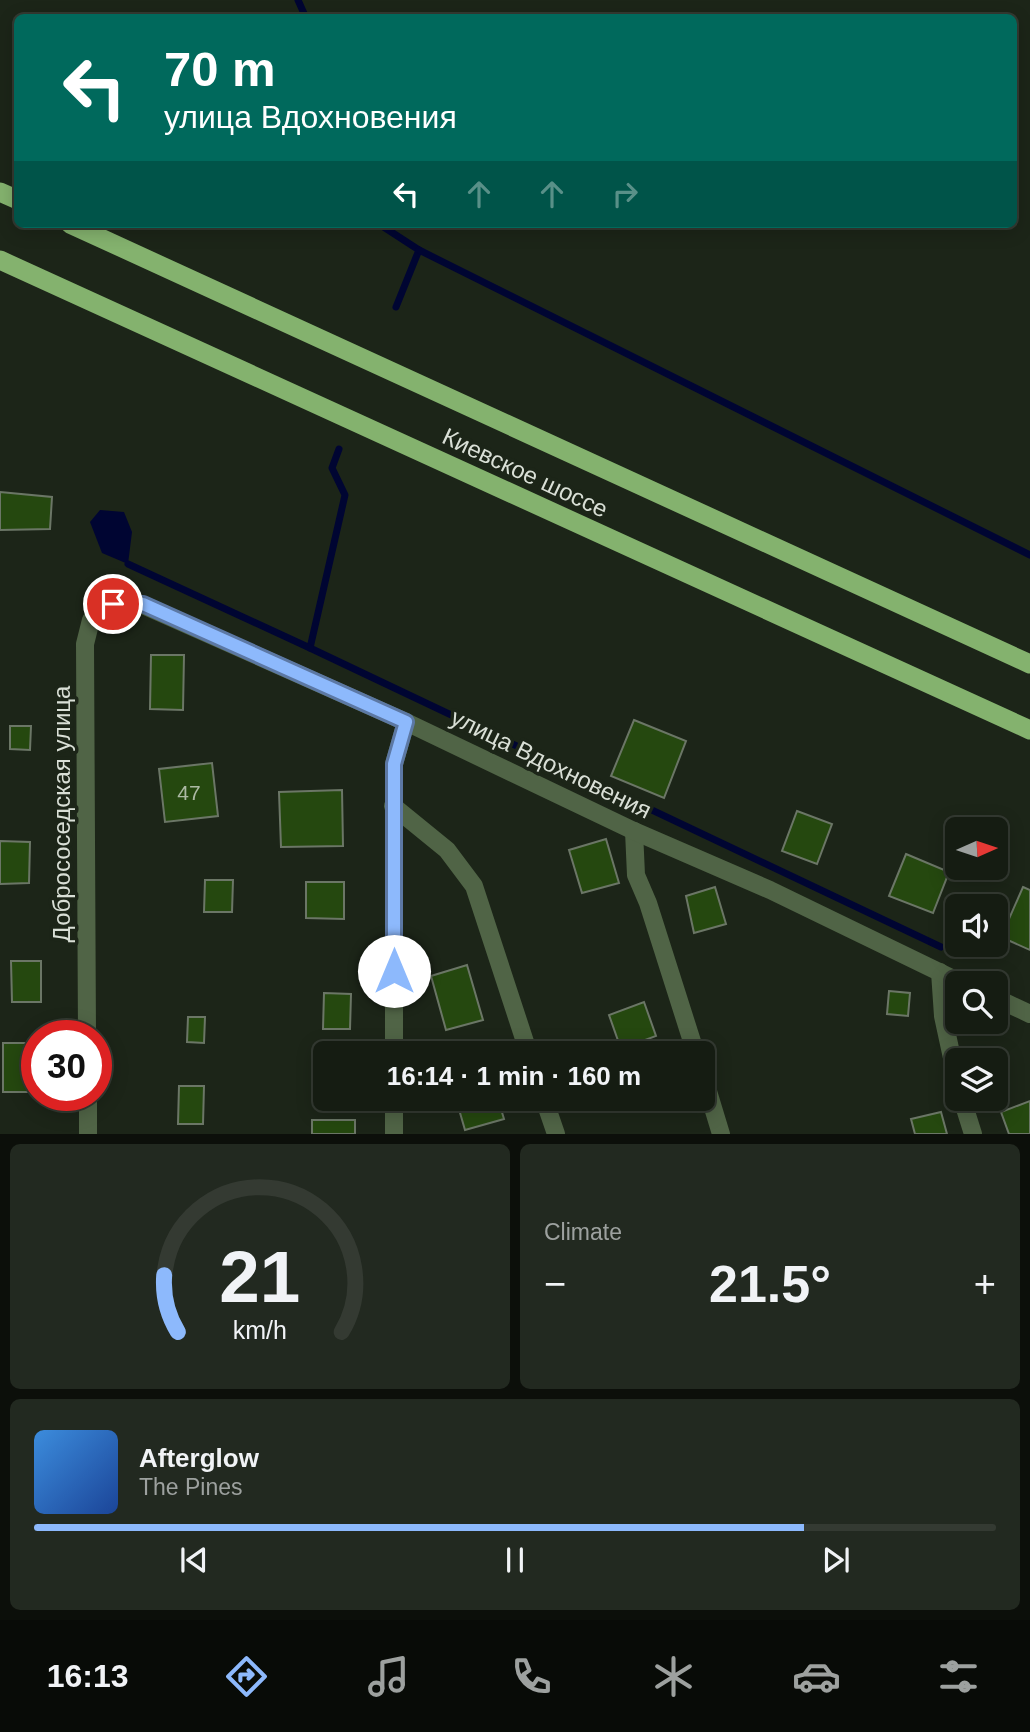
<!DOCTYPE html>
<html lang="en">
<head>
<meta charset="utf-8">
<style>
	:root { --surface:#151c12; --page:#222920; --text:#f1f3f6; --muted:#9da19f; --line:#343a32; --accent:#8db9fc }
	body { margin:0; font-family:Helvetica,sans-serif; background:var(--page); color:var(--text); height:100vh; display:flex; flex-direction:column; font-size:26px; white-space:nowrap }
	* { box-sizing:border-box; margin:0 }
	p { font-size:23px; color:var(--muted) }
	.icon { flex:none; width:38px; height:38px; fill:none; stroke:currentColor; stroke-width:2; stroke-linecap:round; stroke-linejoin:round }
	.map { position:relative; height:1134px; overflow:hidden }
	.side { display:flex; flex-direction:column; gap:10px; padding:10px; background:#0c0f0a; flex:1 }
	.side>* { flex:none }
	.guide { position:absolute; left:14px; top:14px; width:1003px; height:214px; border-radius:10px; box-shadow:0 4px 18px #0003,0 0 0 2px var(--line); background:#00695c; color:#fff; overflow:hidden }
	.needle { width:46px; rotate:87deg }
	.controls { position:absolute; left:945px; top:817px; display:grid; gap:14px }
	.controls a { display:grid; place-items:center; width:63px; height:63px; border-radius:10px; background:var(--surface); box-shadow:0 4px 18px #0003,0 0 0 2px var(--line); font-size:35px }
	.speed { position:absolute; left:21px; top:1020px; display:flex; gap:14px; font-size:35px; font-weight:700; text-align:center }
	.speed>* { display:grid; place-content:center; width:91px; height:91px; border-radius:50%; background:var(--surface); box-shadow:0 4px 18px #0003,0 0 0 2px var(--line); line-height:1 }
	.speed .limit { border:10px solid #d22; background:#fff; color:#111 }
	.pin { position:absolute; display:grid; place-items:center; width:60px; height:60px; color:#fff; margin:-30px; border:4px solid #fff; border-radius:50%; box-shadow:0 2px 7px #0007 }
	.me { position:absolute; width:77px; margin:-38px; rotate:0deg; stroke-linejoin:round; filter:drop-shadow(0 0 5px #0008) }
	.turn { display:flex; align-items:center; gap:24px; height:147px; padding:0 35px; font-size:32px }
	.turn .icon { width:91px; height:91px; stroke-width:2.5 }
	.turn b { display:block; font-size:49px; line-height:60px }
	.lanes { display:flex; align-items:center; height:66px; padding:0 35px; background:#0003; justify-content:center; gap:35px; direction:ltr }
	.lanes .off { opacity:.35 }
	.big { font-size:52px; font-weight:800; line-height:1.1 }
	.side .widget { flex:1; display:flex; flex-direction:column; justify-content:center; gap:10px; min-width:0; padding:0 24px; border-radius:10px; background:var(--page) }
	.side .dial { align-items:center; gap:0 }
	.dial svg { height:182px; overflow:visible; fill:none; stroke:var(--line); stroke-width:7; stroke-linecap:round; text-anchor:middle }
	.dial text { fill:var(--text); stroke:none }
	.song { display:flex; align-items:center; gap:21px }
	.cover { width:84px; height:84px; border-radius:10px; background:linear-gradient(135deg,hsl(210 70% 55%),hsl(220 70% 35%)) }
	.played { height:7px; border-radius:4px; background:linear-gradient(90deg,var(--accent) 80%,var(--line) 80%) }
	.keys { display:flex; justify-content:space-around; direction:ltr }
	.heat { display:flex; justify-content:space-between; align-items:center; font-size:38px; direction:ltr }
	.side .tiles { flex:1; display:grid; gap:10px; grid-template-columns:1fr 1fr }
	.widget:last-child { grid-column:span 2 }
	.trip { position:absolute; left:313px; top:1041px; width:402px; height:70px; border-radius:10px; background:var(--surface); box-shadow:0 4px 18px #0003,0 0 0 2px var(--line); font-weight:800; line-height:70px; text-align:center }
	.dock { display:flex; height:112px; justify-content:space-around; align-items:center; background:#080b07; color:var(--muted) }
	.dock .icon { width:49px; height:49px }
	.dock .active { color:var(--accent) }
	.dock b { font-size:32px; color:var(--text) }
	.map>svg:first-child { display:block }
</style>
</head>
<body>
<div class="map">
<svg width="1030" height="1134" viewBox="0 0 1030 1134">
	<rect width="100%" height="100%" fill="#1c2518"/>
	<polygon fill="#000532" points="100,510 124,512 132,532 128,564 102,553 90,522"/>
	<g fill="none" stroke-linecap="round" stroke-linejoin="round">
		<g stroke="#000532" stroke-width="7">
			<polyline points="298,0 306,18"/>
			<polyline points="379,224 419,250 396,307"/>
			<polyline points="419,250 1030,555"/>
			<polyline points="339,449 332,468 345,495 310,648 941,947"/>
			<polyline points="128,564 310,648"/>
		</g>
	</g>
	<g fill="#25480f" stroke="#6b7666" stroke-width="2">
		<polygon points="0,492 52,497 50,529 0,530"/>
		<polygon points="151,655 184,655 183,710 150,709"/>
		<polygon points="634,720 686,741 664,798 611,776"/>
		<polygon points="10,726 31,726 30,750 10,749"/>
		<polygon points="212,763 218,816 165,822 159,769"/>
		<polygon points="342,790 343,846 281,847 279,792"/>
		<polygon points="797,811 832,824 817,864 782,851"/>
		<polygon points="606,839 619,883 582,893 569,850"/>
		<polygon points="0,841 30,842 29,883 0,884"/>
		<polygon points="906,854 949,872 933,913 889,896"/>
		<polygon points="205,880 233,880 232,912 204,912"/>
		<polygon points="306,882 344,882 344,919 306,918"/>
		<polygon points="715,887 726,924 694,933 686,896"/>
		<polygon points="1023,887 1030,890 1030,950 1001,937"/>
		<polygon points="11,961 41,961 41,1002 12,1002"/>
		<polygon points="467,965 483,1020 446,1030 431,976"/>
		<polygon points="889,991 910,993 908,1016 887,1014"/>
		<polygon points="324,993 351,994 350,1029 323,1029"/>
		<polygon points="644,1002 656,1036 621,1049 609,1015"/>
		<polygon points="188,1017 205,1017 204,1043 187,1042"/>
		<rect x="3" y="1043" width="32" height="49"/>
		<polygon points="179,1086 204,1086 203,1124 178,1124"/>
		<polygon points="456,1099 498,1099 504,1119 465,1130"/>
		<polygon points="1030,1101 1030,1134 1009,1134 1001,1112"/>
		<polygon points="941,1112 947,1134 915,1134 911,1119"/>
		<rect x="312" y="1120" width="43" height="14"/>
	</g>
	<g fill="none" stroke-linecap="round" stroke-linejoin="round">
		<g stroke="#506446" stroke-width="18">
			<polyline points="393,806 447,850 474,886 529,1054"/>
			<polyline points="634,831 636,875 648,903 696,1054"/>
			<polyline points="940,972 943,1016 957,1081"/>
			<polyline points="996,998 1030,1014"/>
			<polyline points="87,1036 85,644 91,620 113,604 143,605 406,722 634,831 770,890 964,984"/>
			<polyline points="394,1054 394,764 406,722"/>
			<polyline points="704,1078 721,1134"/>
			<polyline points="88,1096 88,1134"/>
			<polyline points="394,1099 394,1134"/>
			<polyline points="544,1099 556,1134"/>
			<polyline points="962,1099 973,1134"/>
		</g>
		<g stroke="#84b26e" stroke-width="19">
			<polyline points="0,192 18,200"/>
			<polyline points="70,224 1030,664"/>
			<polyline points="0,260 1030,730"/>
		</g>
	</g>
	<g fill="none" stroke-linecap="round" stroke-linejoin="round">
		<defs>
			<polyline id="route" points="113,604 143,604 406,722 394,764 394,971"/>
		</defs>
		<use href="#route" stroke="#5c78a4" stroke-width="18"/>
		<use href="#route" stroke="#8db9fc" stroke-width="12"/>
	</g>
	<g text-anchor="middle" stroke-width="7" stroke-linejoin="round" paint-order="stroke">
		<g font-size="21" fill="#acb9a4">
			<text x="189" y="800">47</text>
		</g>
		<g font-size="24" fill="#d9dfd6" stroke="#1c2518">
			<text transform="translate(525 473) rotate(25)" y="8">Киевское шоссе</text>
			<text transform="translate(551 764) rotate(26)" y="8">улица Вдохновения</text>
			<text transform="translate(62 814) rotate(-90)" y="8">Добрососедская улица</text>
		</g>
	</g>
</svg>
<div class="controls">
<a><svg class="needle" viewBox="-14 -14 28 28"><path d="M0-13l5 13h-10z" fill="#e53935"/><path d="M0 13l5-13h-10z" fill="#9da19f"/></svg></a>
<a><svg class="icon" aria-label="sound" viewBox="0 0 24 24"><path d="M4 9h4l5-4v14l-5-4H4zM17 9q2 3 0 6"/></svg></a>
<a><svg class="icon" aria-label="search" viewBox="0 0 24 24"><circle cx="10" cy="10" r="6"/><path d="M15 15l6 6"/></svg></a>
<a><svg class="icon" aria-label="layers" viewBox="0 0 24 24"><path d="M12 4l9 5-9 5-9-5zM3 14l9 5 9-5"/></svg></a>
</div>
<div class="speed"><div class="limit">30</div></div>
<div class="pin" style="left:113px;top:604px;background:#d93025"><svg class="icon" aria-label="arrive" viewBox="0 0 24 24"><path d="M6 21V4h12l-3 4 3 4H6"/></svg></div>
<svg class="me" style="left:394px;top:971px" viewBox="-20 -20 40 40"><circle r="19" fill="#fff"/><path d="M0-13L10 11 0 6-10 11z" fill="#8db9fc"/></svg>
<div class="trip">16:14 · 1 min · 160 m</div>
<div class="guide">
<div class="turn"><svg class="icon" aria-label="left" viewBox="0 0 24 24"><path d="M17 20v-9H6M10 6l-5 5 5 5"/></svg><div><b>70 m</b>улица Вдохновения</div></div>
<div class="lanes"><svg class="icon" aria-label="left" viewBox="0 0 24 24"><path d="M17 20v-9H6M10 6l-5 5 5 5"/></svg><svg class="icon off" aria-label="ahead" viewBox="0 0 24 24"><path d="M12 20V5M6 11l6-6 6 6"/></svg><svg class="icon off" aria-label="ahead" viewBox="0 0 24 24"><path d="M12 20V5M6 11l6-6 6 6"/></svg><svg class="icon off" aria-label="right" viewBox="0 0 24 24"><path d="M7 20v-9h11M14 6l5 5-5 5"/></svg></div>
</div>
</div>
<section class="side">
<div class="tiles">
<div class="widget dial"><svg viewBox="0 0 100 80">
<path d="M14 69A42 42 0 1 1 86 69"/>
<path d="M14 69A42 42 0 0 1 8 44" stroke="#8db9fc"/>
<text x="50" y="56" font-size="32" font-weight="700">21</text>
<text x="50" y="72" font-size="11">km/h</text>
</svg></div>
<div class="widget"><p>Climate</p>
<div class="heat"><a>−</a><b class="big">21.5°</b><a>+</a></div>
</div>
<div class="widget">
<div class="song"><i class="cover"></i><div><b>Afterglow</b><p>The Pines</p></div></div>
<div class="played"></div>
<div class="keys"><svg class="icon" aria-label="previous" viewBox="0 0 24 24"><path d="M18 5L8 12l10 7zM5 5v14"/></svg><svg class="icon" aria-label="pause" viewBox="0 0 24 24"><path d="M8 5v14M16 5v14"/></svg><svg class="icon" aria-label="next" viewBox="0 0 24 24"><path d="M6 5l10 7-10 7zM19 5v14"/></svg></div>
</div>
</div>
</section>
<nav class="dock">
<b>16:13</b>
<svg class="icon active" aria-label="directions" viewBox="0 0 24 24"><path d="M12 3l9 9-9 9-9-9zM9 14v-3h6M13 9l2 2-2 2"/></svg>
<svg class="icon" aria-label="music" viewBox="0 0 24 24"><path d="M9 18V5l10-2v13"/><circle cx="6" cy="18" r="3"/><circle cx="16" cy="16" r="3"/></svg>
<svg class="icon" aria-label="phone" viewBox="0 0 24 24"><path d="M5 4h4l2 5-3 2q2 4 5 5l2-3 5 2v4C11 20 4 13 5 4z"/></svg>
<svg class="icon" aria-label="climate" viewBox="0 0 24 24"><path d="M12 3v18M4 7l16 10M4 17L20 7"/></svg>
<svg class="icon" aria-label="car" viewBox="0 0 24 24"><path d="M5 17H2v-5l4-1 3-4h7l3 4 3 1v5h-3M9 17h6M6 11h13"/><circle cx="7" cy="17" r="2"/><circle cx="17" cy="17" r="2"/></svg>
<svg class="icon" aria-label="filters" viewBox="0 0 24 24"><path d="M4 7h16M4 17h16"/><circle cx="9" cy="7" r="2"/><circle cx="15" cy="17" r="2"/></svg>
</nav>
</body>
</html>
